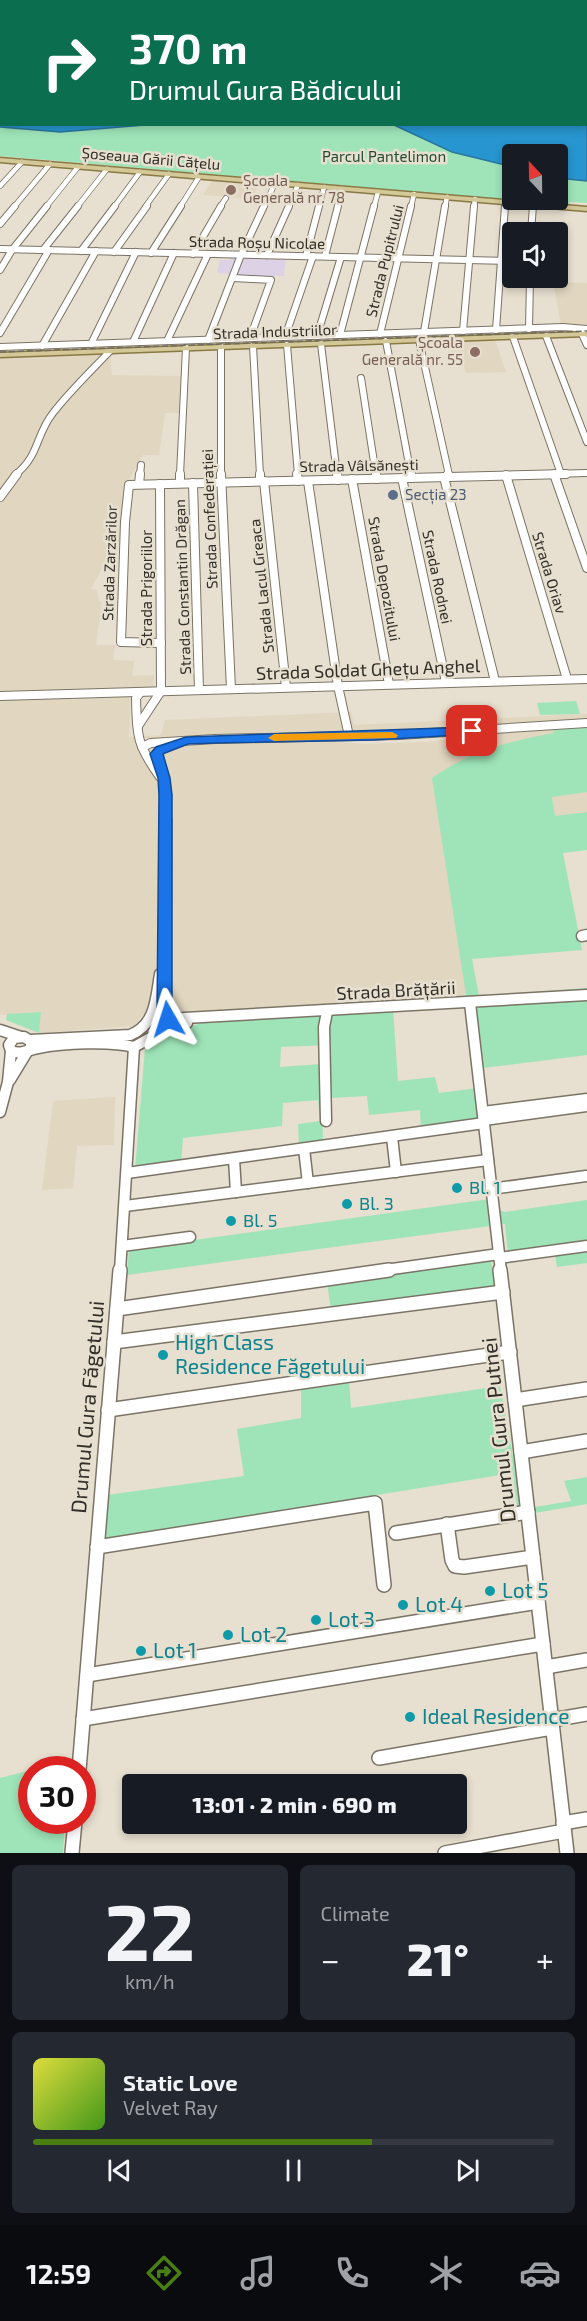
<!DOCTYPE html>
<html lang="en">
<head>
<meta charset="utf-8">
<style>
	:root { --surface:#171b24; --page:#242831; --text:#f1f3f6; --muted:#9ea1a6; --line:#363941; --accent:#497e11 }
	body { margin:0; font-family:"Exo 2",sans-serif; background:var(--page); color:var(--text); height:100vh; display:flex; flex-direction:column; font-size:22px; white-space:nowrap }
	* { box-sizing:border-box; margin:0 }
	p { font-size:20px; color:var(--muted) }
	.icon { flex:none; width:33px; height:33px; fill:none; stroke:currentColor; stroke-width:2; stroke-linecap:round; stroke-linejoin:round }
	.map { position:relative; height:1853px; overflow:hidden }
	.sheet { display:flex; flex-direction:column; gap:12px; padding:12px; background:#0d0f14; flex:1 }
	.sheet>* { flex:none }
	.guide { position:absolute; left:0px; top:0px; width:588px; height:126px; box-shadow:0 3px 9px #0003; background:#0b6e4f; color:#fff; overflow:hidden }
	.needle { width:39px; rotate:338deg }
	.controls { position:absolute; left:502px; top:144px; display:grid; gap:12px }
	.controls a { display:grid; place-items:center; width:66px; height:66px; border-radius:6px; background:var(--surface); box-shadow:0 3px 9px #0003; font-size:30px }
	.speed { position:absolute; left:18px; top:1756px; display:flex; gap:12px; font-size:30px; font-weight:700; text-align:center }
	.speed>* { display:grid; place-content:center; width:78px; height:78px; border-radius:50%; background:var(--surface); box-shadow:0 3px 9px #0003; line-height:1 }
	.speed .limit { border:9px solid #d22; background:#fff; color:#111 }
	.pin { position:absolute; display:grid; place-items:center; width:51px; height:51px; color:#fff; margin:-26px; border-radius:12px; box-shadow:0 3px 9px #0006 }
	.me { position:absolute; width:66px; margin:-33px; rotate:354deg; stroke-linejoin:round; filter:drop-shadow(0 0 4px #0008) }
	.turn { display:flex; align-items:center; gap:21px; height:126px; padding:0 30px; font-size:27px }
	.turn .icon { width:78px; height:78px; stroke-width:2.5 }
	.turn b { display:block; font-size:42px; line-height:51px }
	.big { font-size:45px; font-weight:800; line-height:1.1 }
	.sheet .widget { flex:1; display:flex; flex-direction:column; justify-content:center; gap:9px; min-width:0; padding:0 21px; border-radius:9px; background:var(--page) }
	.sheet .dial { align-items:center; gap:0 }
	.dial b { font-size:78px; line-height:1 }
	.song { display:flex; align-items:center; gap:18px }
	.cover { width:72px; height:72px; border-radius:9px; background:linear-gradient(135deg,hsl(60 70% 55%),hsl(100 70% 35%)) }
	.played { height:6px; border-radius:3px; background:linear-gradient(90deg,var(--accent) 65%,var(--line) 65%) }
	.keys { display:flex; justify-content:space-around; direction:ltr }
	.heat { display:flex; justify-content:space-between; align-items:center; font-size:33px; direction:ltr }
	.sheet .tiles { flex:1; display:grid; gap:12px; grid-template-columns:1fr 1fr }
	.widget:last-child { grid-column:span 2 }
	.trip { position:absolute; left:122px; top:1774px; width:345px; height:60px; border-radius:6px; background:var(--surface); box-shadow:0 3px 9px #0003; font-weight:800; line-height:60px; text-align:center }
	.tab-bar { display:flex; height:96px; justify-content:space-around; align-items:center; background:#090b0e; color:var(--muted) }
	.tab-bar .icon { width:42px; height:42px }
	.tab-bar .on { color:var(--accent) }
	.tab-bar b { font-size:27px; color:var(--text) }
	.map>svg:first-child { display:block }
</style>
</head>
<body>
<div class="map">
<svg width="587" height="1853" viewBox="0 0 587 1853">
	<rect width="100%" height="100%" fill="#e7dfcf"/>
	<polygon fill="#dcd1e5" points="231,255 286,256 284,276 232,276 232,274 217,273 220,260 229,260"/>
	<g fill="#e1d6bf">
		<polygon points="212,180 259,184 252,199 203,195"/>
		<polygon points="553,282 587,283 587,332 0,353 0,349 561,325"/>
		<polygon points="495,340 506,372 466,373 463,362 454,362 448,342"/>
		<polygon points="110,354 112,375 180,376 180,413 165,413 159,455 143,455 126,486 121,542 116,542 91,589 97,590 99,601 102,602 96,645 115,645 113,660 134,661 132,676 154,675 153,689 131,691 129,737 161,735 165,720 351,712 354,725 587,714 587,721 332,735 339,742 364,744 425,742 551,727 555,733 485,749 467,1001 142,1015 134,1026 39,1033 41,1012 0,1015 0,357"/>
		<polygon points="587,792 587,812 555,816 552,796"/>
		<polygon points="115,1097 114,1145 77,1146 73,1188 42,1190 53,1101"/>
	</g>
	<g fill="#9ee4b8">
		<polygon points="145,124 394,125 452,152 513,167 513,200 558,200 558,178 587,181 587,203 570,202 569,205 0,156 0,127 60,132"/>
		<polygon points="576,701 580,714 540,715 537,703"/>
		<path d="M587 724V792L552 797 555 816 587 812V850L563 853 582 950 472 959 479 996 587 988V1055L483 1068 474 1007 467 1001 432 778C469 752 509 741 554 733L551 727Z"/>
		<polygon points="393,1009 398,1081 435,1077 439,1093 477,1088 480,1123 421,1130 420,1110 369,1115 367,1096 331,1098 329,1045 281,1047 280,1067 322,1064 323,1143 299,1146 298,1124 320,1121 318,1100 283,1103 282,1126 183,1138 181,1163 135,1170 145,1048 166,1035 204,1022"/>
		<polygon points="41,1012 39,1033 6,1020 7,1014"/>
		<polygon points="490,1199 490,1208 505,1212 587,1200 587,1263 557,1267 554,1249 508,1255 505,1224 127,1275 129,1249"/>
		<polygon points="491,1260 496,1289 331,1310 327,1282"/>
		<polygon points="349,1379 351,1408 500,1386 523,1509 571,1501 564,1481 587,1477 587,1504 518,1516 513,1473 104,1539 107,1495 244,1476 237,1429 301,1418 301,1386"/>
		<polygon points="70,1760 69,1770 32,1770 32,1821 65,1821 63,1853 0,1853 0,1778"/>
	</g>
	<g fill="#2795cf" stroke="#2a769d" stroke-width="1.5">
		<polygon points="587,47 587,181 558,178 558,154 513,154 513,167 452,152 394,125 586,124"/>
		<polygon points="0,60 2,124 145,125 60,132 0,127"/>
	</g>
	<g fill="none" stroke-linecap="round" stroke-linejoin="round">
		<defs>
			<g id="minor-far4">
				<polyline points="26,0 32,2"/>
				<polyline points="581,0 583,2"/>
				<polyline points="7,2 14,0"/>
				<polyline points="51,2 53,0"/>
				<polyline points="0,186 22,162"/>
				<polyline points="14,207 50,164"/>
				<polyline points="46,207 78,167"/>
				<polyline points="77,207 107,169"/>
				<polyline points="114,207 140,172"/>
				<polyline points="145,207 169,174"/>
				<polyline points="180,207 199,177"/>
				<polyline points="220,207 226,198"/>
				<polyline points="264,207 275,183"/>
				<polyline points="288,207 298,185"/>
				<polyline points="319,207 324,187"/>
				<polyline points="337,207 342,189"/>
				<polyline points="374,207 378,192"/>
				<polyline points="411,207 414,194"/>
				<polyline points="445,207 447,197"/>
				<polyline points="474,207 475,199"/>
				<polyline points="505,207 505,202"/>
				<polyline points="533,207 533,204"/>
			</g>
			<g id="minor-far3">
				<polyline points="0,224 15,206"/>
				<polyline points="531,232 533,206"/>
				<polyline points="0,249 513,261"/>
				<polyline points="43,250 78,206"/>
				<polyline points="81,251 115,206"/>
				<polyline points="114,252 147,206"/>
				<polyline points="151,253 181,206"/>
				<polyline points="193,254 221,206"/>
				<polyline points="267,255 289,206"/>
				<polyline points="306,256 319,206"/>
				<polyline points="325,256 338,206"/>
				<polyline points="0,270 12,250 47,206"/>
				<polyline points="233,278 271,280 250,338"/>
				<polyline points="529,329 530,278"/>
				<polyline points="496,330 505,206"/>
				<polyline points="463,331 474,206"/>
				<polyline points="424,332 445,206"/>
				<polyline points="0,333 49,250"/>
				<polyline points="380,334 411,206"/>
				<polyline points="582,334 587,345"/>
				<polyline points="340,335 374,206"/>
				<polyline points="317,336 341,257"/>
				<polyline points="546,336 587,442"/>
				<polyline points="285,337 313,256"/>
				<polyline points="513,337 561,474"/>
				<polyline points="208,340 241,255 264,206"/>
				<polyline points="419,340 449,475"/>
				<polyline points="167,341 208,254"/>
				<polyline points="386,341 411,475"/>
				<polyline points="133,342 174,253"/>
				<polyline points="91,344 136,252"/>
				<polyline points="321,344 337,475"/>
				<polyline points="287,345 298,475"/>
				<polyline points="42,346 96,251"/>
				<polyline points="253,346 260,475"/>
				<polyline points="0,347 563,327 587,329"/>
				<polyline points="221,347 221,475"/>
				<polyline points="361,378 376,475"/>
				<path d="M15 475C40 455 35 436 53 413 70 391 91 371 110 351"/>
				<polyline points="140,475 141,465"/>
				<polyline points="180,475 186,348"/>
				<polyline points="509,475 587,473"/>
			</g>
			<g id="minor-far2">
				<polyline points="221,474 231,689"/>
				<polyline points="260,474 260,481"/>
				<polyline points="297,474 298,481"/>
				<polyline points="337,474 338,480"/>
				<polyline points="376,474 377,479"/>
				<polyline points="411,474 412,478"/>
				<polyline points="448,474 449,477"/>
				<polyline points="554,474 587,568"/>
				<polyline points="506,475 567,679"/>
				<polyline points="444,477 495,681"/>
				<polyline points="402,478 446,682"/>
				<polyline points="352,479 389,684"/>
				<polyline points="264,481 286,687"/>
				<polyline points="308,481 338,686 349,736"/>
				<polyline points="180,483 180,474"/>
				<polyline points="193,483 199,690"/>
				<polyline points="139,484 140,474"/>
				<polyline points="160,484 161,691"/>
				<polyline points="0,497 17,474"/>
				<polyline points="161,643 121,642 125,522 129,485 566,474"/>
				<path d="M140 693 136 698C137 737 137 745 160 777"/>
				<polyline points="0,696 587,679"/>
				<polyline points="138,726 161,691"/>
				<polyline points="142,747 151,743 215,739 398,735 587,723"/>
				<polyline points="156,754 164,778 166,822"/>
			</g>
			<g id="minor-far1">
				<polyline points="582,936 587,935"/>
				<polyline points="470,1003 501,1271"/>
				<polyline points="165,1017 166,820"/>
				<polyline points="167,1019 587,995"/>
				<polyline points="0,1030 21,1037"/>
				<path d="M30 1040 130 1035C156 1025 156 998 160 974"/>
				<path d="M30 1049 32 1042 24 1037 14 1038 9 1045 11 1051C22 1055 27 1050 38 1048 63 1043 111 1041 134 1047L168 1028 187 1023"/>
				<polyline points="10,1080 27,1052"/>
				<polyline points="0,1112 8,1082 11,1051"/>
				<polyline points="483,1112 587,1099"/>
				<polyline points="484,1120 587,1106"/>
				<polyline points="326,1121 324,1027 327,1012"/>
				<polyline points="392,1137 396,1172"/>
				<polyline points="304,1149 308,1183"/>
				<polyline points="234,1159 236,1192"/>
				<polyline points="127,1173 484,1123"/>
				<polyline points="491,1189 586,1176"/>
				<polyline points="125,1206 488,1160"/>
				<polyline points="122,1246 190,1237"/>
				<polyline points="499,1258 587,1246"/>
				<polyline points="120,1271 134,1047"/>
				<polyline points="378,1271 499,1254"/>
			</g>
			<g id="minor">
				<polyline points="500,1270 567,1853"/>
				<polyline points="117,1309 389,1270"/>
				<polyline points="114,1342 503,1292"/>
				<polyline points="515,1400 587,1389"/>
				<polyline points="108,1410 510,1352"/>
				<polyline points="521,1452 587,1441"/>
				<polyline points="447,1524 452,1560 455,1566 464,1567 533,1557"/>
				<polyline points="396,1533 528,1512"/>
				<polyline points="97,1547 375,1503 384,1585"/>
				<polyline points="546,1667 587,1660"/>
				<polyline points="87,1675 538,1602"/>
				<polyline points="83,1719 543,1644"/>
				<polyline points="552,1720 587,1714"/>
				<polyline points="379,1758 552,1728"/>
				<polyline points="79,1770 120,1270"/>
				<polyline points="563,1823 587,1819"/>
				<polyline points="72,1853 75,1821"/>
				<polyline points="445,1853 564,1831"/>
			</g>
			<g id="major">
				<polygon points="64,0 70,0 63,2"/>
				<polygon points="2,51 2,55 0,56 0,52"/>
				<polygon points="0,158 587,207 587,211 0,162"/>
				<polygon points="587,332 587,336 0,357 0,353"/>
			</g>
		</defs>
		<use href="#minor-far4" stroke="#7b7466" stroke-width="6"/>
		<use href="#minor-far3" stroke="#7b7466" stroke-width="8"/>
		<use href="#minor-far2" stroke="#7b7466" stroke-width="10"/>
		<use href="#minor-far1" stroke="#7b7466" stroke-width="13"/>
		<use href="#minor" stroke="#7b7466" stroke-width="16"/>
		<use href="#major" stroke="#887945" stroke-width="3"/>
		<use href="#minor-far4" stroke="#fff" stroke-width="4.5"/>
		<use href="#minor-far3" stroke="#fff" stroke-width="6"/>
		<use href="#minor-far2" stroke="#fff" stroke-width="8"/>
		<use href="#minor-far1" stroke="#fff" stroke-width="10"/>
		<use href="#minor" stroke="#fff" stroke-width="13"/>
		<use href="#major" fill="#d4c798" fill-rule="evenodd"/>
		<polyline stroke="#706b62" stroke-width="1.5" stroke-dasharray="6 3" stroke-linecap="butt" points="0,352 587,331"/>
	</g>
	<polygon fill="#1a73e8" stroke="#114b97" stroke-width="1.5" points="472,727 479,731 477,734 374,740 215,743 188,744 165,753 163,754 170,778 172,795 172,1015 175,1019 168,1025 157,1017 159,795 158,778 150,754 156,747 186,737"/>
	<polygon fill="#f59e0b" points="392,732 398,735 396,738 274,741 268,738 274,734"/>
	<g fill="#8d6e63" stroke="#e7dfcf" stroke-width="2">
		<circle cx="231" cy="190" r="6"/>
		<circle cx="475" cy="352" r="6"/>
	</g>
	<circle fill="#5c6f8a" stroke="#e7dfcf" stroke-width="2" cx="393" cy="495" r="6"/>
	<g fill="#0f9aa8" stroke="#e7dfcf" stroke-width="2">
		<circle cx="457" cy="1188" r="6"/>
		<circle cx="347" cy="1204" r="6"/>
		<circle cx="231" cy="1221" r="6"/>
		<circle cx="163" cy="1355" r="6"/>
		<circle cx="490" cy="1591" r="6"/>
		<circle cx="403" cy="1605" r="6"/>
		<circle cx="316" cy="1620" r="6"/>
		<circle cx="228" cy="1635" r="6"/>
		<circle cx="141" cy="1651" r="6"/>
		<circle cx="410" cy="1717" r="6"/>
	</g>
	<g text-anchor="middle" stroke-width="5" stroke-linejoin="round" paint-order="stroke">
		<g font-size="15" fill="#224c34" stroke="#e7dfcf">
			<text x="384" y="162">Parcul Pantelimon</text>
		</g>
		<g font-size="15" fill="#322f29" stroke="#e7dfcf">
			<text transform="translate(151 159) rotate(5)" y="5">Șoseaua Gării Cățelu</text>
			<text transform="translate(257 243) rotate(1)" y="5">Strada Roșu Nicolae</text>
			<text transform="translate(385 261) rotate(-76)" y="5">Strada Pupitrului</text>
			<text transform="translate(275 332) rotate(-2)" y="5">Strada Industriilor</text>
			<text transform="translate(359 466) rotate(-1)" y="5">Strada Vâlsănești</text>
			<text transform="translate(210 519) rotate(-92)" y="5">Strada Confederației</text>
			<text transform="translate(110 563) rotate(-88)" y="5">Strada Zarzărilor</text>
			<text transform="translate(549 573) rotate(73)" y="5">Strada Oriav</text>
			<text transform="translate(437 577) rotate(78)" y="5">Strada Rodnei</text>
			<text transform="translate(384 579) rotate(80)" y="5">Strada Depozitului</text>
			<text transform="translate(262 586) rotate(-96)" y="5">Strada Lacul Greaca</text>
			<text transform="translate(183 587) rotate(-92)" y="5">Strada Constantin Drăgan</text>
			<text transform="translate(147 588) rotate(-90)" y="5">Strada Prigoriilor</text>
		</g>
		<g font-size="15" fill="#785e54" stroke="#e7dfcf" text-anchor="start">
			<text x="243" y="186">Școala<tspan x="243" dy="17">Generală nr. 78</tspan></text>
			<text x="463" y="348" text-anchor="end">Școala<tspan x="463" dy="17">Generală nr. 55</tspan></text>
		</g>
		<g font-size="15" fill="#4e5e75" stroke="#e7dfcf" text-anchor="start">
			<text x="405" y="500">Secția 23</text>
		</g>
		<g font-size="18" fill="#322f29" stroke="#e7dfcf">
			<text transform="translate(368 670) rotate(-2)" y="6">Strada Soldat Ghețu Anghel</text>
			<text transform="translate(396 991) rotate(-3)" y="6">Strada Brățării</text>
		</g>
		<g font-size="18" fill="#0d838f" stroke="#e7dfcf" text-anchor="start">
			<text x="469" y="1194">Bl. 1</text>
			<text x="359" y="1210">Bl. 3</text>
			<text x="243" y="1227">Bl. 5</text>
		</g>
		<g font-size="21" fill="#0d838f" stroke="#e7dfcf" text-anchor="start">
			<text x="175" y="1350">High Class<tspan x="175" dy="24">Residence Făgetului</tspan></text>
			<text x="502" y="1598">Lot 5</text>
			<text x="415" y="1612">Lot 4</text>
			<text x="328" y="1627">Lot 3</text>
			<text x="240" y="1642">Lot 2</text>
			<text x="153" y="1658">Lot 1</text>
			<text x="422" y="1724">Ideal Residence</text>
		</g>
		<g font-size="21" fill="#322f29" stroke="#e7dfcf">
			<text transform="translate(88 1407) rotate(-85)" y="7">Drumul Gura Făgetului</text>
			<text transform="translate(499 1430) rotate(-96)" y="7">Drumul Gura Putnei</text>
		</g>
	</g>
</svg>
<div class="controls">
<a><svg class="needle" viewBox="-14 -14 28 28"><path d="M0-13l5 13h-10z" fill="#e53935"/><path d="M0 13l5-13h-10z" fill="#9ea1a6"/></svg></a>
<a><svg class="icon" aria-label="sound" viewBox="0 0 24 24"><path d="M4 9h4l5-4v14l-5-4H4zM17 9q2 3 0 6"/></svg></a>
</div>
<div class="speed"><div class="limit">30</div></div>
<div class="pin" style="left:472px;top:731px;background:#d93025"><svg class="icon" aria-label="arrive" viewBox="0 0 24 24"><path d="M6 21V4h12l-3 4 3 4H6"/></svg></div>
<svg class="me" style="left:168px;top:1019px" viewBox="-20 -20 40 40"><path d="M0-17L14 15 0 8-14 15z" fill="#1a73e8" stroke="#fff" stroke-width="4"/></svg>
<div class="trip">13:01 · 2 min · 690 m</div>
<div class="guide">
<div class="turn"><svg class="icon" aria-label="right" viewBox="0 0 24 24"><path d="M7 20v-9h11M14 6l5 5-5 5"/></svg><div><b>370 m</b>Drumul Gura Bădicului</div></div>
</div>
</div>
<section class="sheet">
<div class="tiles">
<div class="widget dial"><b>22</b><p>km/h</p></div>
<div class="widget"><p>Climate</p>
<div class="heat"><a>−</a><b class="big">21°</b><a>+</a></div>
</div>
<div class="widget">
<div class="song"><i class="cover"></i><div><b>Static Love</b><p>Velvet Ray</p></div></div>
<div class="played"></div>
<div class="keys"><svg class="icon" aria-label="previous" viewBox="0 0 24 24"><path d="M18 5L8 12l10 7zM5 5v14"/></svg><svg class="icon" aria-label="pause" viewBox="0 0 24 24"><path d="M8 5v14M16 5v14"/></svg><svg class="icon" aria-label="next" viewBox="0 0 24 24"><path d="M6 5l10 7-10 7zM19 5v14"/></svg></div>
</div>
</div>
</section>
<nav class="tab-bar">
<b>12:59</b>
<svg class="icon on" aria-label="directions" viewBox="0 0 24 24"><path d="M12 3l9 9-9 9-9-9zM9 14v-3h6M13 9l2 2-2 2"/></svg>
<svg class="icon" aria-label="music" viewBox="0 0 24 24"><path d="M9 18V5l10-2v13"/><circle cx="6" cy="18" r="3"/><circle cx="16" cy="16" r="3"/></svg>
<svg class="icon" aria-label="phone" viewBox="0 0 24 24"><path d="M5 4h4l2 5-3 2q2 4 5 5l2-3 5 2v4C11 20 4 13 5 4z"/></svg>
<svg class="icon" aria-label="climate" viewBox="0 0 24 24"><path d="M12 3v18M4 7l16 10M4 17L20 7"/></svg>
<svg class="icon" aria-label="car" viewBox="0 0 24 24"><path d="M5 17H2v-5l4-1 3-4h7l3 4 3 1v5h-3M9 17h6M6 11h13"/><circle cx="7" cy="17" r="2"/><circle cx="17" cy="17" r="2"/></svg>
</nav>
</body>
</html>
